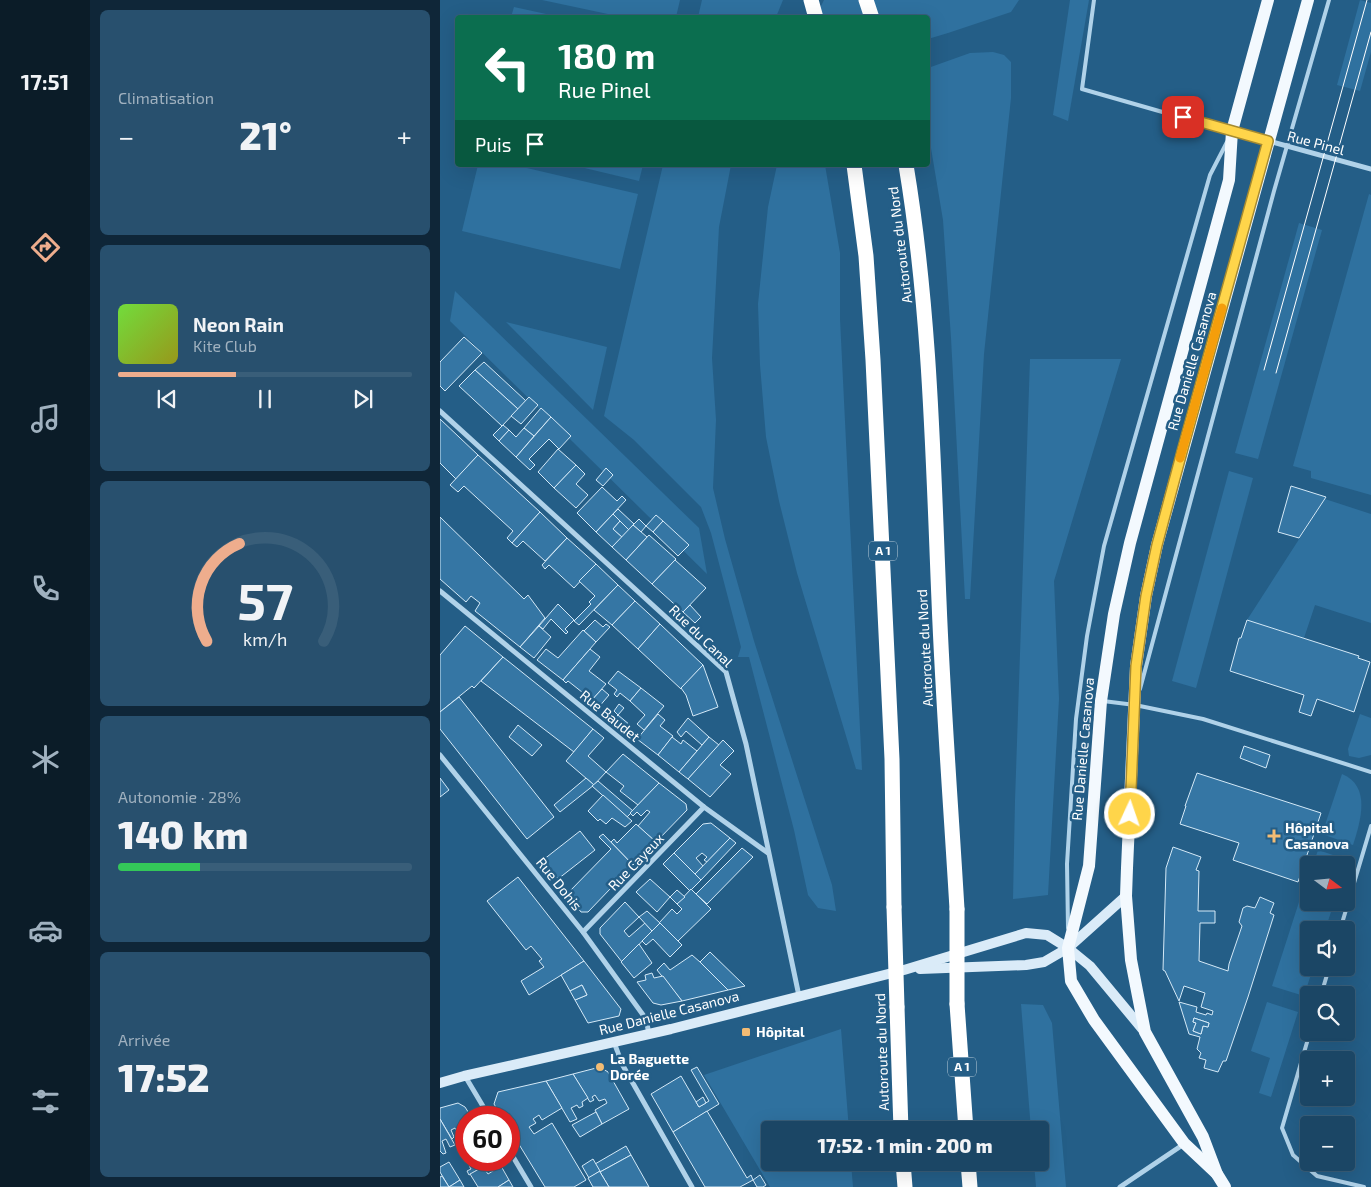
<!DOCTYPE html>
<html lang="fr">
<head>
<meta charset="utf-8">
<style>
	:root { --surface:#1b4665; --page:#28506e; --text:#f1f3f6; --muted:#a0b1bf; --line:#395e79; --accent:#eead8d }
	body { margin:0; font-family:"Exo 2",sans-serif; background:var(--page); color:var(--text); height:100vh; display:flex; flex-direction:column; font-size:19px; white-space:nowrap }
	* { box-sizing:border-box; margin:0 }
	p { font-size:16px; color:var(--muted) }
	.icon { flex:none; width:28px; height:28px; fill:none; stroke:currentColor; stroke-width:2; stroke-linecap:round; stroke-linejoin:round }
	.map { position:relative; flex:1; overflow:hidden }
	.details { display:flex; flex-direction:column; gap:10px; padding:10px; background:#0f2638; width:350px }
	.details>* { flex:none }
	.guide { position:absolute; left:15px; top:15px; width:475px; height:152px; border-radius:5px; box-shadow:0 5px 20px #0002,0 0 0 1px var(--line); background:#0b6e4f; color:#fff; overflow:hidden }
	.needle { width:32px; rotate:106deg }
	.buttons { position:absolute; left:860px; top:856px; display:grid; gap:10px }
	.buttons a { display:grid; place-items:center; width:55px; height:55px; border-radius:5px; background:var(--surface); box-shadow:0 5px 20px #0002,0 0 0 1px var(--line); font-size:25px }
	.speed { position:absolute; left:15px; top:1106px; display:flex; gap:10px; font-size:25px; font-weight:700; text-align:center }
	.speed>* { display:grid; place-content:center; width:65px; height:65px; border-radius:50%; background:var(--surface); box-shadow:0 5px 20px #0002,0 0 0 1px var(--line); line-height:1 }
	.speed .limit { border:8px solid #d22; background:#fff; color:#111 }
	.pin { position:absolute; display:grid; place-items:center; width:42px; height:42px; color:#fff; margin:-21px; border-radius:10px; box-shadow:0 2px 8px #0006 }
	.me { position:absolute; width:55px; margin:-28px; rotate:3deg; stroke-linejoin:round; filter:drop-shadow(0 0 4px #0008) }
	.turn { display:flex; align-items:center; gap:18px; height:105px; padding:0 20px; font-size:22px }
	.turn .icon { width:65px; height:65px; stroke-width:2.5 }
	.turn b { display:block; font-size:35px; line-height:42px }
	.then { display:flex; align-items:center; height:48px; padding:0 20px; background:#0003; gap:10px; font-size:19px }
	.big { font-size:38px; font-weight:800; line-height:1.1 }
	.details .card { flex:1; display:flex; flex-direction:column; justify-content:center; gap:8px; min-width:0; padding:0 18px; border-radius:8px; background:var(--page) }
	.details .dial { align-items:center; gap:0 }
	.dial svg { height:130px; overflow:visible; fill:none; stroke:var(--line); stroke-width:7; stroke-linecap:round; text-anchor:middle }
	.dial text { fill:var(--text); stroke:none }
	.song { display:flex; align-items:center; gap:15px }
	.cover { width:60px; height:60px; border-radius:8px; background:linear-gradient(135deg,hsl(100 70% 55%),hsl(60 70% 35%)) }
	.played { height:5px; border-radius:2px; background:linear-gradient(90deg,var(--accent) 40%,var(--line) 40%) }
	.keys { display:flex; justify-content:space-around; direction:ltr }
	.heat { display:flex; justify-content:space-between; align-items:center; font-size:28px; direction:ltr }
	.charge { height:8px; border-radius:4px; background:linear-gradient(90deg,#34c759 28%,var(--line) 0) }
	.trip { position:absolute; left:321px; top:1121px; width:288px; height:50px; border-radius:5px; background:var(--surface); box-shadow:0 5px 20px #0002,0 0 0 1px var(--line); font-weight:800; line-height:50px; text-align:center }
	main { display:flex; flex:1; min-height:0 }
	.menu { display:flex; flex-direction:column; width:90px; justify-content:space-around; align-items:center; background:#0b1c28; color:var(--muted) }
	.menu .icon { width:35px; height:35px }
	.menu .selected { color:var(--accent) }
	.menu b { font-size:22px; color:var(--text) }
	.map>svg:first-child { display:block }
</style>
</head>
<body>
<main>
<nav class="menu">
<b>17:51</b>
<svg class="icon selected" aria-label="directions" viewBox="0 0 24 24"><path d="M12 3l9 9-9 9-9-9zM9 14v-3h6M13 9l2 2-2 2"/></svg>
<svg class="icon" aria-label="music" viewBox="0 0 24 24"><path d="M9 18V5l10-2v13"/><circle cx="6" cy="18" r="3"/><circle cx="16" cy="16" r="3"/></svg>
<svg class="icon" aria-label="phone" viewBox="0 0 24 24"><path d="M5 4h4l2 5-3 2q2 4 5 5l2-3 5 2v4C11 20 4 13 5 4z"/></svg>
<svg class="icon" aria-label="climate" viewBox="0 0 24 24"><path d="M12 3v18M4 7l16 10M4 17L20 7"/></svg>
<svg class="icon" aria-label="car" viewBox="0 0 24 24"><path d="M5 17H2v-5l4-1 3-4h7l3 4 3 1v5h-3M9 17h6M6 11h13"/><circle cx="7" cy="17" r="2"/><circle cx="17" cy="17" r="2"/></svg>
<svg class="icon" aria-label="filters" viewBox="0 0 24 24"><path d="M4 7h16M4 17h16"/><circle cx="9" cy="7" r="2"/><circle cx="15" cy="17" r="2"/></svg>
</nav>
<section class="details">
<div class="card"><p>Climatisation</p>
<div class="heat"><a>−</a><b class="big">21°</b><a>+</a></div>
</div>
<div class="card">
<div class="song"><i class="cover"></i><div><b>Neon Rain</b><p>Kite Club</p></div></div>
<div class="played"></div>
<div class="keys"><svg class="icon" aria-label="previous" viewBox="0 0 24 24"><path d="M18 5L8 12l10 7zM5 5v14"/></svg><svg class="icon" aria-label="pause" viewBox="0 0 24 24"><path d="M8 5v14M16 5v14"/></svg><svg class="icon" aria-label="next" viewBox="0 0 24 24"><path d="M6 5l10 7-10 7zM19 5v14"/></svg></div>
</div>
<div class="card dial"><svg viewBox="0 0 100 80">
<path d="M14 69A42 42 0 1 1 86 69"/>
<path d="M14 69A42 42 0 0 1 34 9" stroke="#eead8d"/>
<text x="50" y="56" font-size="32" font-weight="700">57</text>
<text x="50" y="72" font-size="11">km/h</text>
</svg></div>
<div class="card"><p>Autonomie · 28%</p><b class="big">140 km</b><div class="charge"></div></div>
<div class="card"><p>Arrivée</p><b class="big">17:52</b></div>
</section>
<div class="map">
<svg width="931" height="1187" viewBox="0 0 931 1187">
	<rect width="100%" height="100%" fill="#245e87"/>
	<g fill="#2f719f">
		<polygon points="102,0 240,0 236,17 182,17"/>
		<polygon points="262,0 343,0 336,17 258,17"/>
		<polygon points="384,0 579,0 571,12 508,33 488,39 488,18 375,18"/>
		<polygon points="630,0 649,0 628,121 613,115"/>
		<polygon points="920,0 931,3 931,52 920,91 897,85"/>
		<polygon points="74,7 120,17 71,17"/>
		<polygon points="553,52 564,55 571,62 571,98 544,354 530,599 525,599 511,338 503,220 488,130 488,68 530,53"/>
		<polygon points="38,165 74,165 198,194 180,269 22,231"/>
		<polygon points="132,165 203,165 199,181"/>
		<polygon points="223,165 291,165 279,227 272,358 276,420 273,488 285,539 314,641 392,885 396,911 378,908 368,895 354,830 309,657 298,657 301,647 271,533 261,507 194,440 164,416"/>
		<polygon points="337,165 385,165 400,253 400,319 422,770 416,769 357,573 339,501 326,437 320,365 318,304 328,207"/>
		<polygon points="929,194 931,195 931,495 871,478 871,471 853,466"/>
		<polygon points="859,223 882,230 818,459 795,453"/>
		<polygon points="15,291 259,528 267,574 10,321"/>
		<polygon points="66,322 167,347 153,410"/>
		<polygon points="590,359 681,359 614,581 619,699 608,895 573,899 575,801"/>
		<polygon points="789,471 813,478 756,688 732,681"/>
		<polygon points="885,499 931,514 931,623 875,605 864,638 807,620"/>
		<polygon points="920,714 931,718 931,755 919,758 909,756 908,749"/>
		<path d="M902 774C931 786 921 820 913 845L882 834Z"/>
		<polygon points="878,850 908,860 906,865 873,865"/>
		<polygon points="859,902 891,912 885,930 869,930 869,968 873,968 864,996 832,986"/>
		<polygon points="827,1002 858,1012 831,1097 819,1093 830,1058 811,1051"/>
		<polygon points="581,1004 603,1005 612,1023 626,1187 596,1187 594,1163 600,1162 600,1130 591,1130"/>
		<polygon points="401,1029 409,1130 330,1130 330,1162 411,1163 413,1187 330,1187 264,1075"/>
	</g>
	<g fill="#3576a4" stroke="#d4e9f7" fill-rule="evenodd">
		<polygon points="24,337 42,353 5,391 0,386 0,362"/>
		<polygon points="44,362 86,401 78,409 35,370"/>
		<polygon points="35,370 78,409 62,426 19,386"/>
		<polygon points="89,397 98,405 81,424 71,416"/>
		<polygon points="101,408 111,417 94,436 84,428"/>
		<polygon points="111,417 131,436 119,449 109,439 89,459 95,465 90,470 76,457"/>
		<polygon points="0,419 38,455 16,479 0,463"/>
		<polygon points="63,425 69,430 59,441 53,435"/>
		<polygon points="84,428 94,436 76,457 59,441 69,430 76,437"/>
		<polygon points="118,449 136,465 114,488 98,472"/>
		<polygon points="38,455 100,512 72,543 67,538 73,531 24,486 18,492 10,485"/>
		<polygon points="136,465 145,474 136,484 148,495 136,508 114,488"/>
		<polygon points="166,468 173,475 163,486 156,480"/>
		<polygon points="851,486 886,497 859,538 838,532"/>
		<polygon points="162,487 177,501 182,496 186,500 156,532 137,513"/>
		<polygon points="178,509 194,524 189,530 173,514"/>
		<polygon points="100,512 127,538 105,561 83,541 77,547 72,543"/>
		<polygon points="173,514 180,521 173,529 182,537 172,547 156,532"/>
		<polygon points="216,515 223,521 213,532 206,526"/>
		<polygon points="0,517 84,599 88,595 105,618 80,647 35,611 40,603 31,596 26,602 0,579"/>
		<polygon points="199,519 206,526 201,532 193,525"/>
		<polygon points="180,521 189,530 182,537 173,529"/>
		<polygon points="223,521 249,545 238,556 213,532"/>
		<polygon points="193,525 207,537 186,560 172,547"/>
		<polygon points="209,535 236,559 212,584 186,560"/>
		<polygon points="127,538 156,564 134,588 109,565 105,569 102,565"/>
		<polygon points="235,560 266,588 243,612 212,584"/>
		<polygon points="156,564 178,585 139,625 134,621 151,604 149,602 155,596 139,581"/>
		<polygon points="178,585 195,601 172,625 154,610"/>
		<polygon points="195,601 220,624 198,649 172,625"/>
		<polygon points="118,604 134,620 125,629 128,632 126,634 111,619 103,629 99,626"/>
		<polygon points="250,605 261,617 255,623 243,612"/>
		<polygon points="155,620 163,627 166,624 170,627 156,642 144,631"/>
		<polygon points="807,620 919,656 918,658 930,662 914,712 877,699 871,716 859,712 864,695 790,671 799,638 801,638"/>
		<polygon points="220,624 263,665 241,689 198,649"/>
		<polygon points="25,626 63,657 34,688 32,686 0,712 0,655"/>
		<polygon points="99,626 111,637 94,658 80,647"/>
		<polygon points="143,630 156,642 123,680 97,660 106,649 118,658"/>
		<polygon points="150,649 160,657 149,671 166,684 152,700 128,681 126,683 123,680"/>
		<polygon points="63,657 153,729 134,752 41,681"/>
		<polygon points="263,665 278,707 253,716 246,695 241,688"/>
		<polygon points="178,671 201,688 190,701 180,693 177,697 174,694 177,690 168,683"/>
		<polygon points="201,688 224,706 204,730 197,724 205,715 190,701"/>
		<polygon points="162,689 169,695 158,708 150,702"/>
		<polygon points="19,697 114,817 87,839 0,729 0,712"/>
		<polygon points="179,704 184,708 178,715 174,711"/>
		<polygon points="218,714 225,720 220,726 233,736 218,755 197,739"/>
		<polygon points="178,715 190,725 186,730 173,720"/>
		<polygon points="248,718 269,737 262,745 246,731 241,737 237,732"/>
		<polygon points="78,725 102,745 92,756 69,737"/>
		<polygon points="153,729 164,738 148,756 166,772 154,785 126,761"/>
		<polygon points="232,737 241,744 243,740 257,751 239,772 218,755"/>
		<polygon points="269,737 279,745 248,779 239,772"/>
		<polygon points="283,740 294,751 280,765 291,774 270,797 248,779"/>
		<polygon points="804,746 830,755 826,768 800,758"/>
		<polygon points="183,754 219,783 198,805 180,791 184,786 166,772"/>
		<polygon points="757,773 881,813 858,882 793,860 799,843 740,824 746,806 745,806"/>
		<polygon points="0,778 9,790 0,797"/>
		<polygon points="146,778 154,785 120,812 114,805"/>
		<polygon points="158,781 193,811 187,817 152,786"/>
		<polygon points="219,783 246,804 247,810 216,842 198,826 210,812 207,810 201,816 197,812 193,816 190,813"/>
		<polygon points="163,795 192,821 185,827 172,818 166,824 160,819 158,821 148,811"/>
		<polygon points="271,823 290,838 267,862 264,860 267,857 262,853 256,858 263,866 255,874 234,853 263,824"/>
		<polygon points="196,824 216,842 193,865 171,842 174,839 177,843"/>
		<polygon points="140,831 155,850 118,879 103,860"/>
		<polygon points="163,834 193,865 148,912 141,912 127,894 171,849 159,837"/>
		<polygon points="290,838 296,843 261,880 255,874"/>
		<path d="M733 847 761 857 756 870 759 871 758 911H775V923H760L759 961 788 971 789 964 802 926 799 922 803 908 807 906 815 908 820 897 834 903 830 913 834 915 808 997 786 1061H783L778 1072 764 1068 766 1060 759 1058 761 1053 757 1049 760 1037 749 1034 739 1002 757 1007 756 1012 766 1015 767 1013 772 1015 773 1011 761 1007 765 993 744 986 739 1001 725 971 723 970 726 868ZM754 1018 769 1023 768 1027 763 1026 761 1034 753 1031 756 1023 753 1022Z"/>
		<polygon points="302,848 313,857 267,904 256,894"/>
		<polygon points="234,853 261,880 250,891 223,864"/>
		<polygon points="78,877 144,961 89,995 81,981 104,967 99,961 102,959 91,946 86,950 47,901"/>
		<polygon points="210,879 230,897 217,912 196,892"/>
		<polygon points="251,889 271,909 238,941 219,923 232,909 237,914 242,909 237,904"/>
		<polygon points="237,890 245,897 237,904 230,897"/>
		<polygon points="185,902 199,917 184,931 189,937 205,923 212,931 182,962 160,934 160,928"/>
		<polygon points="207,911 220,923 212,931 199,917"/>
		<polygon points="220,923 242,945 230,957 213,939 206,945 202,941"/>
		<polygon points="199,944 212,963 194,978 181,962"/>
		<polygon points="270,952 305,986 288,990 260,962"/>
		<polygon points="252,955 260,962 288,990 242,1001 217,970 224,963 230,970"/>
		<polygon points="144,961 181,1009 179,1016 148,1023 135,1000 147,995 142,985 130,991 121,975"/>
		<polygon points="212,973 214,978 223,976 242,1001 221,1005 213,1003 197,982 206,980 205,975"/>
		<polygon points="142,985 147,995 135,1000 130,991"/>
		<polygon points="754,1018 769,1023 768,1027 763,1026 761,1034 753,1031 756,1023 753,1022"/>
		<polygon points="160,1067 168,1072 189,1109 162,1124 155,1110 167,1103 165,1099 159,1101 155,1095 152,1097 154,1100 150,1102 133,1074"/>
		<polygon points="257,1067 279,1104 233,1132 211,1094 241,1076 259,1107 269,1101 251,1070"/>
		<polygon points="133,1074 148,1098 142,1102 143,1106 139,1108 137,1105 131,1108 137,1119 130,1122 106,1081"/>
		<polygon points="106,1081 122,1108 102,1120 99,1115 93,1119 96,1123 89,1127 94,1134 112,1123 146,1180 134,1187 105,1187 69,1128 69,1118 62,1118 54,1104 58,1092"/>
		<polygon points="263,1097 266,1103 259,1107 256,1102"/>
		<polygon points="18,1103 25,1107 32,1118 26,1118 26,1148 15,1128 11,1130 14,1137 12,1139 0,1119 0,1108"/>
		<polygon points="267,1111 307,1178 311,1175 313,1180 300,1187 265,1187 233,1132"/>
		<polygon points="156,1112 162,1124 140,1137 132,1125"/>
		<polygon points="0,1119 15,1145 10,1147 6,1139 2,1141 6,1153 3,1154 0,1151"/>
		<polygon points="186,1146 191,1155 160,1172 155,1164"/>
		<polygon points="26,1151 26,1160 54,1160 29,1175 27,1171 31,1169 22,1154"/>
		<polygon points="191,1155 209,1187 169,1187 160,1172"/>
		<polygon points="153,1159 160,1171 149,1178 142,1166"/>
		<polygon points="9,1162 20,1180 9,1187 0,1172 0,1167"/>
		<polygon points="61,1166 69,1180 58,1187 38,1187 30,1174 43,1167 48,1174"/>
		<polygon points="160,1171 160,1172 169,1187 153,1187 148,1178"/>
		<polygon points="320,1175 326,1185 323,1187 317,1187 313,1180"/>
		<polygon points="2,1176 9,1187 0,1187 0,1177"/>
		<polygon points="20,1180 24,1187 9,1187"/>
		<polygon points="69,1180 73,1187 58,1187"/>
	</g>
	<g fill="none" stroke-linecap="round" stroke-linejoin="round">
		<g stroke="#b0d2e9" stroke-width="4">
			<polyline points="654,0 642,89 789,131"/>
			<polyline points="700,689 834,191 889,0"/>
			<polyline points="663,701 695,705 763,719 931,772"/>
			<polyline points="628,928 627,864 636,719 647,636 664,546 770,175 787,142"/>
			<polyline points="900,930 931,826"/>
			<polyline points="881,995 889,968"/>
			<polyline points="870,1032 842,1128 853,1155 877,1176 924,1187"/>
		</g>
		<g stroke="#b0d2e9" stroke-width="5">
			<polyline points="792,131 931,169"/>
			<polyline points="0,411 286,672 306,744 359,996"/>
			<polyline points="0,591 264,807 328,853"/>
			<polyline points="0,755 143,932 206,1019 209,1034"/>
			<polyline points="143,932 264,807"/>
			<polyline points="174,1042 182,1064 252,1187"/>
			<polyline points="25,1076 50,1118"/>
			<polyline points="69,1150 91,1187"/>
			<polyline points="680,1187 744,1144"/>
		</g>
		<g stroke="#daebf8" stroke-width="10">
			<polyline points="480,969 586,965 604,962 628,948 686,896"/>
			<polyline points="0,1083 24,1076 231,1029 464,970 586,933 607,935 628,948 650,966 704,1031"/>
		</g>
		<g stroke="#f3f9fe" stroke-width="12">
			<polyline points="777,1174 744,1143 654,1020 631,981 628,948 649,866 661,701 674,614 690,543 789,180 792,131 828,0"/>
			<polyline points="785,1187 777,1174 763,1137 705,1032 691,960 686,896 687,868 696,666 706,596 717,545 868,0"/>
		</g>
		<g stroke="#fff" stroke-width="15">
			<polyline points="371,0 376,18"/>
			<polyline points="426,0 432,18"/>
			<polyline points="414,165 426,256 433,360 452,759 454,907"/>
			<path d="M466 165C490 309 493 455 499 601 503 704 511 807 517 909"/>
			<polyline points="517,1004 526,1130"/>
			<polyline points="457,1007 461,1130"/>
			<polyline points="463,1162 465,1187"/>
			<polyline points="528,1162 530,1187"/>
		</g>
		<g stroke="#fff" stroke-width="1">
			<polyline points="824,370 927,0"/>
			<polyline points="836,373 931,32"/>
		</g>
		<g stroke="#fff" stroke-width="15">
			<polyline points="454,907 457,1007"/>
			<polyline points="517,909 517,1004"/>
		</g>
	</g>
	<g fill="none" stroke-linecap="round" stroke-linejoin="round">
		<defs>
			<polyline id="route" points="690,814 696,666 706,596 717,545 743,448 828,141 743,117"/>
		</defs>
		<use href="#route" stroke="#a68a30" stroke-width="12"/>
		<use href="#route" stroke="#ffd54a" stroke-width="9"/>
		<polyline stroke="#f59e0b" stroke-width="9" points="740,458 782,308"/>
	</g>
	<g fill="#f3bc74" stroke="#245e87" stroke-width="2">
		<path d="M831.5 828.5h5v5h5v5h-5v5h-5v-5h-5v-5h5z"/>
		<rect x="301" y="1027" width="10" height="10" rx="2.5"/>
		<circle cx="160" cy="1067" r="5"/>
	</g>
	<g text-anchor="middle" stroke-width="5" stroke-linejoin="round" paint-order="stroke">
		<g fill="#245e87" stroke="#bdcfdb" stroke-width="1">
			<rect x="429" y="541.5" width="28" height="19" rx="4"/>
			<rect x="508" y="1057.5" width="28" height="19" rx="4"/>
		</g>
		<g font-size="12" font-weight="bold" fill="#fff">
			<text x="443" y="555">A 1</text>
			<text x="522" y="1071">A 1</text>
		</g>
		<g font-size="14" fill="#fff" stroke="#245e87">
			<text transform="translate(876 143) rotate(15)" y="5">Rue Pinel</text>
			<text transform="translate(460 245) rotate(-97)" y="5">Autoroute du Nord</text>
			<text transform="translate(752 361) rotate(-74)" y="5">Rue Danielle Casanova</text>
			<text transform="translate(261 636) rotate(44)" y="5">Rue du Canal</text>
			<text transform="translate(485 648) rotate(-93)" y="5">Autoroute du Nord</text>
			<text transform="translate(170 716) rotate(39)" y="5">Rue Baudet</text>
			<text transform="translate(643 749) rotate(-85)" y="5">Rue Danielle Casanova</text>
			<text transform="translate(196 862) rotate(-46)" y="5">Rue Cayeux</text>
			<text transform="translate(119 884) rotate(51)" y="5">Rue Dohis</text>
			<text transform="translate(229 1013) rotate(-14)" y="5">Rue Danielle Casanova</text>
			<text transform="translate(442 1052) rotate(-92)" y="5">Autoroute du Nord</text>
		</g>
		<g font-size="14" font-weight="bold" fill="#fff" stroke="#245e87" text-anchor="start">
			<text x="845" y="833">Hôpital<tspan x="845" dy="16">Casanova</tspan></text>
			<text x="316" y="1037">Hôpital</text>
			<text x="170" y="1064">La Baguette<tspan x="170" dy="16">Dorée</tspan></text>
		</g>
	</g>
</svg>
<div class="buttons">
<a><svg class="needle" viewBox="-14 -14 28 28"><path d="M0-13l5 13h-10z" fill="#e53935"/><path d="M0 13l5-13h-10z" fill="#a0b1bf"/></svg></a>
<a><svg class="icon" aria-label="sound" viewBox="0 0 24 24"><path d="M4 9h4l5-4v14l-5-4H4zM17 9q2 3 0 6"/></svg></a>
<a><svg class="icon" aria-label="search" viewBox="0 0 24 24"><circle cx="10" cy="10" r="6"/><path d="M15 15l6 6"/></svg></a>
<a>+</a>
<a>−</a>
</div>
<div class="speed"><div class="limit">60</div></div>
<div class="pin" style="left:743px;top:117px;background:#d93025"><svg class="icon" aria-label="arrive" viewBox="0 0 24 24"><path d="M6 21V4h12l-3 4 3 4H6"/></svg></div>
<svg class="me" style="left:690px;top:814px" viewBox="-20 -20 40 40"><circle r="17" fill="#ffd54a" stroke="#fff" stroke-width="3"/><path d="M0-11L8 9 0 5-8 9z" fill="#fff"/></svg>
<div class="trip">17:52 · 1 min · 200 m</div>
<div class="guide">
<div class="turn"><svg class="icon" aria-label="left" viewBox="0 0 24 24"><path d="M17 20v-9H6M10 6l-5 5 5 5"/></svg><div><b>180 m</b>Rue Pinel</div></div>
<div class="then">Puis<svg class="icon" aria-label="arrive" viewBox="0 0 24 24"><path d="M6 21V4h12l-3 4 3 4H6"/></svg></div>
</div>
</div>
</main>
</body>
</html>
